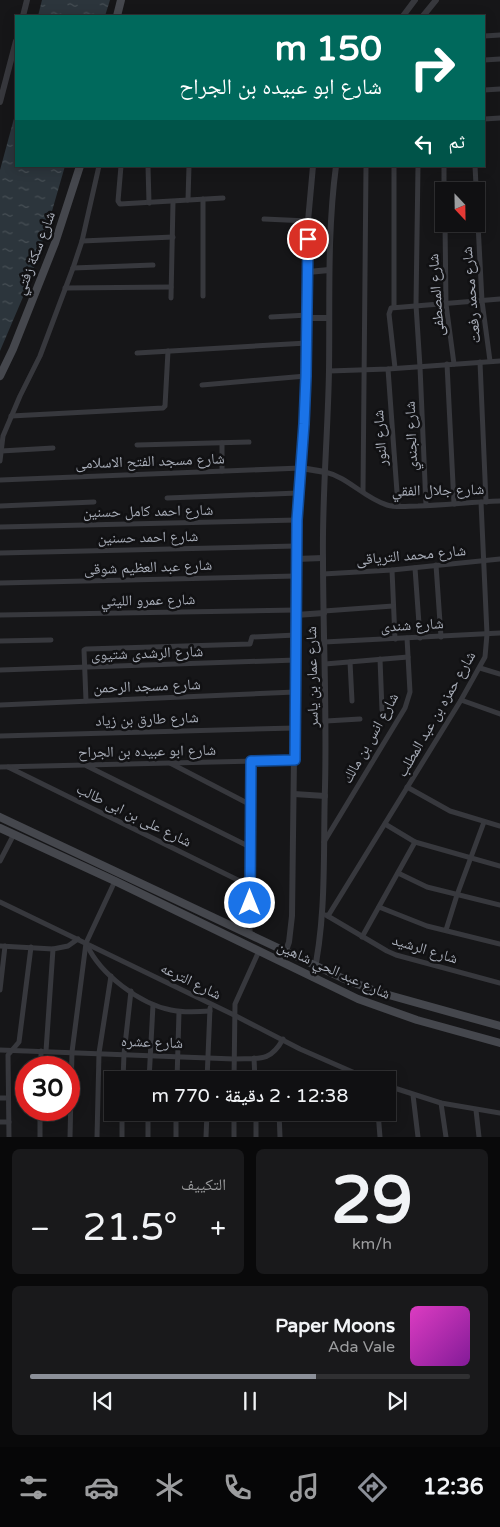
<!DOCTYPE html>
<html lang="ar">
<head>
<meta charset="utf-8">
<style>
	:root { --surface:#101012; --page:#19191b; --text:#f1f3f6; --muted:#9c9d9f; --line:#303032; --accent:#8c9099 }
	body { margin:0; font-family:"Varela Round","Noto Naskh Arabic",sans-serif; background:var(--page); color:var(--text); direction:rtl; height:100vh; display:flex; flex-direction:column; font-size:19px; white-space:nowrap }
	* { box-sizing:border-box; margin:0 }
	p { font-size:16px; color:var(--muted) }
	.icon { flex:none; width:28px; height:28px; fill:none; stroke:currentColor; stroke-width:2; stroke-linecap:round; stroke-linejoin:round }
	.map { position:relative; height:1137px; overflow:hidden; direction:ltr }
	.panel { display:flex; flex-direction:column; gap:12px; padding:12px; background:#09090a; flex:1 }
	.panel>* { flex:none }
	.banner { position:absolute; left:15px; top:15px; width:470px; height:152px; border-radius:0px; box-shadow:0 2px 12px #0003,0 0 0 1px var(--line); direction:rtl; background:#00695c; color:#fff; overflow:hidden }
	.needle { width:32px; rotate:158deg }
	.controls { position:absolute; left:435px; top:182px; display:grid; gap:10px }
	.controls a { display:grid; place-items:center; width:50px; height:50px; border-radius:0px; background:var(--surface); box-shadow:0 2px 12px #0003,0 0 0 1px var(--line); font-size:25px }
	.speed { position:absolute; left:15px; top:1056px; display:flex; gap:10px; font-size:25px; font-weight:700; text-align:center }
	.speed>* { display:grid; place-content:center; width:65px; height:65px; border-radius:50%; background:var(--surface); box-shadow:0 2px 12px #0003,0 0 0 1px var(--line); line-height:1 }
	.speed .limit { border:8px solid #d22; background:#fff; color:#111 }
	.pin { position:absolute; display:grid; place-items:center; width:42px; height:42px; color:#fff; margin:-21px; border:2px solid #fff; border-radius:50%; box-shadow:0 1px 5px #0007 }
	.me { position:absolute; width:55px; margin:-28px; rotate:0deg; stroke-linejoin:round; filter:drop-shadow(0 0 4px #0008) }
	.turn { display:flex; align-items:center; gap:18px; height:105px; padding:0 20px; font-size:22px }
	.turn .icon { width:65px; height:65px; stroke-width:2.5 }
	.turn b { display:block; font-size:35px; line-height:42px }
	.then { display:flex; align-items:center; height:48px; padding:0 20px; background:#0003; gap:10px; font-size:19px }
	.big { font-size:38px; font-weight:600; line-height:1.1 }
	.panel .tile { flex:1; display:flex; flex-direction:column; justify-content:center; gap:8px; min-width:0; padding:0 18px; border-radius:8px; background:var(--page) }
	.panel .dial { align-items:center; gap:0 }
	.dial b { font-size:65px; line-height:1 }
	.song { display:flex; align-items:center; gap:15px }
	.cover { width:60px; height:60px; border-radius:8px; background:linear-gradient(135deg,hsl(310 70% 55%),hsl(290 70% 35%)) }
	.played { height:5px; border-radius:2px; background:linear-gradient(90deg,var(--accent) 65%,var(--line) 65%) }
	.keys { display:flex; justify-content:space-around; direction:ltr }
	.heat { display:flex; justify-content:space-between; align-items:center; font-size:28px; direction:ltr }
	.panel .tiles { flex:1; display:grid; gap:12px; grid-template-columns:1fr 1fr }
	.tile:last-child { grid-column:span 2 }
	.trip { position:absolute; left:104px; top:1071px; width:292px; height:50px; border-radius:0px; background:var(--surface); box-shadow:0 2px 12px #0003,0 0 0 1px var(--line); font-weight:600; line-height:50px; text-align:center; direction:rtl }
	.tab-bar { display:flex; height:80px; justify-content:space-around; align-items:center; background:#060607; color:var(--muted) }
	.tab-bar .icon { width:35px; height:35px }
	.tab-bar .current { color:var(--accent) }
	.tab-bar b { font-size:22px; color:var(--text) }
	.map>svg:first-child { display:block }
</style>
</head>
<body>
<div class="map">
<svg width="500" height="1137" viewBox="0 0 500 1137">
	<defs>
		<pattern id="water-ripples" width="26" height="14" patternUnits="userSpaceOnUse" patternTransform="scale(1.25)"><rect width="26" height="14" fill="#2c353c"/><path d="M2 4q2-2 4 0t4 0M15 11q2-2 4 0t4 0" fill="none" stroke="#485056"/></pattern>
	</defs>
	<rect width="100%" height="100%" fill="#161618"/>
	<g fill="url(#water-ripples)">
		<polygon points="42,0 110,0 105,16 38,16"/>
		<polygon points="16,111 16,166 65,166 50,218 29,283 0,351 0,170"/>
	</g>
	<g fill="none" stroke-linecap="round" stroke-linejoin="round">
		<g stroke="#37383d" stroke-width="5">
			<polyline points="484,36 500,35"/>
			<polyline points="484,60 500,59"/>
			<polyline points="484,90 500,89"/>
			<polyline points="484,119 500,118"/>
			<polyline points="121,166 118,201 120,204 223,198"/>
			<polyline points="148,166 149,203"/>
			<polyline points="394,166 394,307"/>
			<polyline points="418,166 416,305 420,367 426,505"/>
			<polyline points="444,166 444,191"/>
			<polyline points="475,166 482,301 490,361"/>
			<polyline points="188,200 189,166"/>
			<polyline points="264,219 308,221"/>
			<polyline points="445,224 446,304 454,364"/>
			<polyline points="82,241 173,237"/>
			<polyline points="73,268 153,265"/>
			<polyline points="65,288 171,287"/>
			<polyline points="203,296 203,199"/>
			<polyline points="171,298 173,202"/>
			<polyline points="271,317 308,315"/>
			<polyline points="137,353 307,343"/>
			<polyline points="480,362 486,502"/>
			<polyline points="447,364 454,504"/>
			<polyline points="395,368 389,314 391,308 500,299"/>
			<polyline points="388,369 398,506"/>
			<polyline points="329,371 388,369 500,361"/>
			<polyline points="202,385 306,376"/>
			<polyline points="11,416 163,408 165,406 168,351"/>
			<polyline points="222,443 222,471"/>
			<polyline points="137,445 249,442"/>
			<polyline points="1,451 53,448"/>
			<polyline points="0,461 3,436 20,396 40,356 73,268 82,241 99,166"/>
			<path d="M325 472C348 477 364 498 387 505 397 508 408 506 418 506 445 505 473 502 500 501"/>
			<polyline points="0,480 301,468"/>
			<polyline points="363,492 366,166"/>
			<polyline points="167,498 298,493"/>
			<polyline points="0,506 94,502"/>
			<polyline points="0,527 297,520"/>
			<polyline points="0,553 296,546"/>
			<polyline points="436,565 441,637"/>
			<polyline points="415,568 420,638"/>
			<polyline points="392,570 395,639"/>
			<polyline points="323,574 392,570 500,559"/>
			<polyline points="0,583 296,576"/>
			<polyline points="324,611 393,606"/>
			<polyline points="0,615 296,610"/>
			<polyline points="0,641 51,640"/>
			<polyline points="324,642 500,633"/>
			<polyline points="380,659 382,710"/>
			<polyline points="350,662 352,701"/>
			<polyline points="325,664 408,657"/>
			<polyline points="480,668 500,674"/>
			<polyline points="0,670 296,660"/>
			<polyline points="461,700 500,714"/>
			<polyline points="86,701 84,650 86,649 250,644 252,637 296,635"/>
			<polyline points="0,705 295,692"/>
			<polyline points="326,721 360,719"/>
			<polyline points="0,736 295,728"/>
			<polyline points="170,763 251,805"/>
			<polyline points="87,766 250,847"/>
			<polyline points="0,767 295,760"/>
			<polyline points="8,767 250,886"/>
			<polyline points="407,787 450,811 500,826"/>
			<polyline points="385,824 415,842 500,866"/>
			<polyline points="324,842 405,708 410,692 407,638"/>
			<polyline points="0,861 14,834"/>
			<polyline points="398,873 427,887 500,905"/>
			<polyline points="0,902 234,1015 300,1049 371,1080"/>
			<polyline points="379,907 427,926 500,944"/>
			<polyline points="326,915 387,951 396,955 500,983"/>
			<polyline points="328,916 461,700 485,657 487,634 481,502"/>
			<polyline points="446,930 457,895 484,822"/>
			<polyline points="250,935 251,761"/>
			<polyline points="362,937 415,842"/>
			<path d="M87 945C100 974 140 1004 171 1010 184 1013 197 1012 210 1011"/>
			<polyline points="0,946 53,949 68,946 78,939"/>
			<polyline points="0,990 5,946"/>
			<path d="M0 1050 234 1059C258 1058 270 1063 283 1039"/>
			<polyline points="46,1051 53,949"/>
			<polyline points="254,1058 255,1080"/>
			<polyline points="41,1068 41,1051"/>
			<polyline points="123,1080 124,1054 131,991"/>
			<polyline points="149,1080 153,1005"/>
			<polyline points="177,1080 179,1012"/>
			<polyline points="207,1080 210,1008"/>
			<polyline points="234,1080 235,1004 259,951"/>
			<polyline points="388,1086 441,1103 500,1113"/>
			<polyline points="413,1095 418,1137"/>
			<polyline points="0,1098 8,1098"/>
			<polyline points="441,1103 446,1137"/>
			<polyline points="476,1110 479,1137"/>
			<polyline points="256,1112 256,1137"/>
			<polyline points="279,1112 280,1137"/>
			<polyline points="378,1112 380,1137"/>
			<polyline points="0,1122 9,1122"/>
			<polyline points="9,1137 8,1055 19,1042 31,947"/>
			<polyline points="40,1137 40,1110"/>
			<polyline points="70,1137 72,1052 86,943 115,881"/>
			<polyline points="97,1137 99,1053 111,976"/>
			<polyline points="122,1137 122,1112"/>
			<polyline points="148,1137 148,1112"/>
			<polyline points="176,1137 176,1112"/>
			<polyline points="206,1137 207,1112"/>
			<polyline points="234,1137 234,1112"/>
		</g>
		<g stroke="#37383d" stroke-width="6">
			<polyline points="23,16 27,0"/>
			<polyline points="403,16 415,0"/>
			<polyline points="423,16 436,0"/>
			<polyline points="0,102 16,41"/>
			<polyline points="308,272 329,270"/>
			<polyline points="308,318 329,318"/>
			<polyline points="301,468 325,472"/>
			<polyline points="296,559 323,558"/>
			<polyline points="296,615 324,613"/>
			<polyline points="294,794 325,796"/>
			<polyline points="282,962 289,942 292,916 297,520 304,424 307,343 308,221 313,166"/>
			<path d="M313 978C327 915 323 850 325 787 327 710 323 634 323 558 322 495 328 433 329 370 330 302 327 234 336 166"/>
		</g>
		<g stroke="#45474d" stroke-width="8">
			<polyline points="117,16 121,0"/>
			<polyline points="0,376 13,349 55,243 80,166"/>
			<polyline points="0,817 342,978 378,992 500,1026"/>
			<polyline points="0,828 115,881 358,999 417,1020 500,1043"/>
		</g>
	</g>
	<g fill="none" stroke-linecap="round" stroke-linejoin="round">
		<defs>
			<polyline id="route" points="250,903 251,761 295,760 297,520 304,424 306,376 308,239"/>
		</defs>
		<use href="#route" stroke="#114b97" stroke-width="12"/>
		<use href="#route" stroke="#1a73e8" stroke-width="9"/>
	</g>
	<g text-anchor="middle" stroke-width="5" stroke-linejoin="round" paint-order="stroke">
		<g font-size="15" fill="#a8adb8" stroke="#111113">
			<text transform="translate(35 253) rotate(-69)" y="5">شارع سكة زفتي</text>
			<text transform="translate(436 295) rotate(-94)" y="5">شارع المصطفى</text>
			<text transform="translate(471 295) rotate(-95)" y="5">شارع محمد رفعت</text>
			<text transform="translate(411 436) rotate(-92)" y="5">شارع الجندي</text>
			<text transform="translate(380 438) rotate(-94)" y="5">شارع النور</text>
			<text transform="translate(150 461) rotate(-2)" y="5">شارع مسجد الفتح الاسلامى</text>
			<text transform="translate(438 490) rotate(-1)" y="5">شارع جلال الفقي</text>
			<text transform="translate(148 511) rotate(-1)" y="5">شارع احمد كامل حسنين</text>
			<text transform="translate(148 537) rotate(-1)" y="5">شارع احمد حسنين</text>
			<text transform="translate(411 555) rotate(-5)" y="5">شارع محمد الترياقى</text>
			<text transform="translate(148 567) rotate(-2)" y="5">شارع عبد العظيم شوقى</text>
			<text transform="translate(148 600) rotate(-1)" y="5">شارع عمرو الليثي</text>
			<text transform="translate(412 625) rotate(-3)" y="5">شارع شندى</text>
			<text transform="translate(147 653) rotate(-2)" y="5">شارع الرشدى شتيوى</text>
			<text transform="translate(312 677) rotate(-91)" y="5">شارع عمار بن ياسر</text>
			<text transform="translate(147 686) rotate(-2)" y="5">شارع مسجد الرحمن</text>
			<text transform="translate(436 714) rotate(-60)" y="5">شارع حمزه بن عبد المطلب</text>
			<text transform="translate(147 719) rotate(-2)" y="5">شارع طارق بن زياد</text>
			<text transform="translate(370 738) rotate(-61)" y="5">شارع انس بن مالك</text>
			<text transform="translate(147 751) rotate(-1)" y="5">شارع ابو عبيده بن الجراح</text>
			<text transform="translate(134 815) rotate(26)" y="5">شارع على بن ابى طالب</text>
			<text transform="translate(425 949) rotate(17)" y="5">شارع الرشيد</text>
			<text transform="translate(334 970) rotate(24)" y="5">شارع عبد الحي شاهين</text>
			<text transform="translate(191 981) rotate(26)" y="5">شارع الترعه</text>
			<text transform="translate(152 1042) rotate(2)" y="5">شارع عشره</text>
		</g>
	</g>
</svg>
<div class="controls">
<a><svg class="needle" viewBox="-14 -14 28 28"><path d="M0-13l5 13h-10z" fill="#e53935"/><path d="M0 13l5-13h-10z" fill="#9c9d9f"/></svg></a>
</div>
<div class="speed"><div class="limit">30</div></div>
<div class="pin" style="left:308px;top:239px;background:#d93025"><svg class="icon" aria-label="arrive" viewBox="0 0 24 24"><path d="M6 21V4h12l-3 4 3 4H6"/></svg></div>
<svg class="me" style="left:250px;top:903px" viewBox="-20 -20 40 40"><circle r="17" fill="#1a73e8" stroke="#fff" stroke-width="3"/><path d="M0-11L8 9 0 5-8 9z" fill="#fff"/></svg>
<div class="trip">12:38 · 2 دقيقة · 770 m</div>
<div class="banner">
<div class="turn"><svg class="icon" aria-label="right" viewBox="0 0 24 24"><path d="M7 20v-9h11M14 6l5 5-5 5"/></svg><div><b>150 m</b>شارع ابو عبيده بن الجراح</div></div>
<div class="then">ثم<svg class="icon" aria-label="left" viewBox="0 0 24 24"><path d="M17 20v-9H6M10 6l-5 5 5 5"/></svg></div>
</div>
</div>
<section class="panel">
<div class="tiles">
<div class="tile dial"><b>29</b><p>km/h</p></div>
<div class="tile"><p>التكييف</p>
<div class="heat"><a>−</a><b class="big">21.5°</b><a>+</a></div>
</div>
<div class="tile">
<div class="song"><i class="cover"></i><div><b>Paper Moons</b><p>Ada Vale</p></div></div>
<div class="played"></div>
<div class="keys"><svg class="icon" aria-label="previous" viewBox="0 0 24 24"><path d="M18 5L8 12l10 7zM5 5v14"/></svg><svg class="icon" aria-label="pause" viewBox="0 0 24 24"><path d="M8 5v14M16 5v14"/></svg><svg class="icon" aria-label="next" viewBox="0 0 24 24"><path d="M6 5l10 7-10 7zM19 5v14"/></svg></div>
</div>
</div>
</section>
<nav class="tab-bar">
<b>12:36</b>
<svg class="icon current" aria-label="directions" viewBox="0 0 24 24"><path d="M12 3l9 9-9 9-9-9zM9 14v-3h6M13 9l2 2-2 2"/></svg>
<svg class="icon" aria-label="music" viewBox="0 0 24 24"><path d="M9 18V5l10-2v13"/><circle cx="6" cy="18" r="3"/><circle cx="16" cy="16" r="3"/></svg>
<svg class="icon" aria-label="phone" viewBox="0 0 24 24"><path d="M5 4h4l2 5-3 2q2 4 5 5l2-3 5 2v4C11 20 4 13 5 4z"/></svg>
<svg class="icon" aria-label="climate" viewBox="0 0 24 24"><path d="M12 3v18M4 7l16 10M4 17L20 7"/></svg>
<svg class="icon" aria-label="car" viewBox="0 0 24 24"><path d="M5 17H2v-5l4-1 3-4h7l3 4 3 1v5h-3M9 17h6M6 11h13"/><circle cx="7" cy="17" r="2"/><circle cx="17" cy="17" r="2"/></svg>
<svg class="icon" aria-label="filters" viewBox="0 0 24 24"><path d="M4 7h16M4 17h16"/><circle cx="9" cy="7" r="2"/><circle cx="15" cy="17" r="2"/></svg>
</nav>
</body>
</html>
